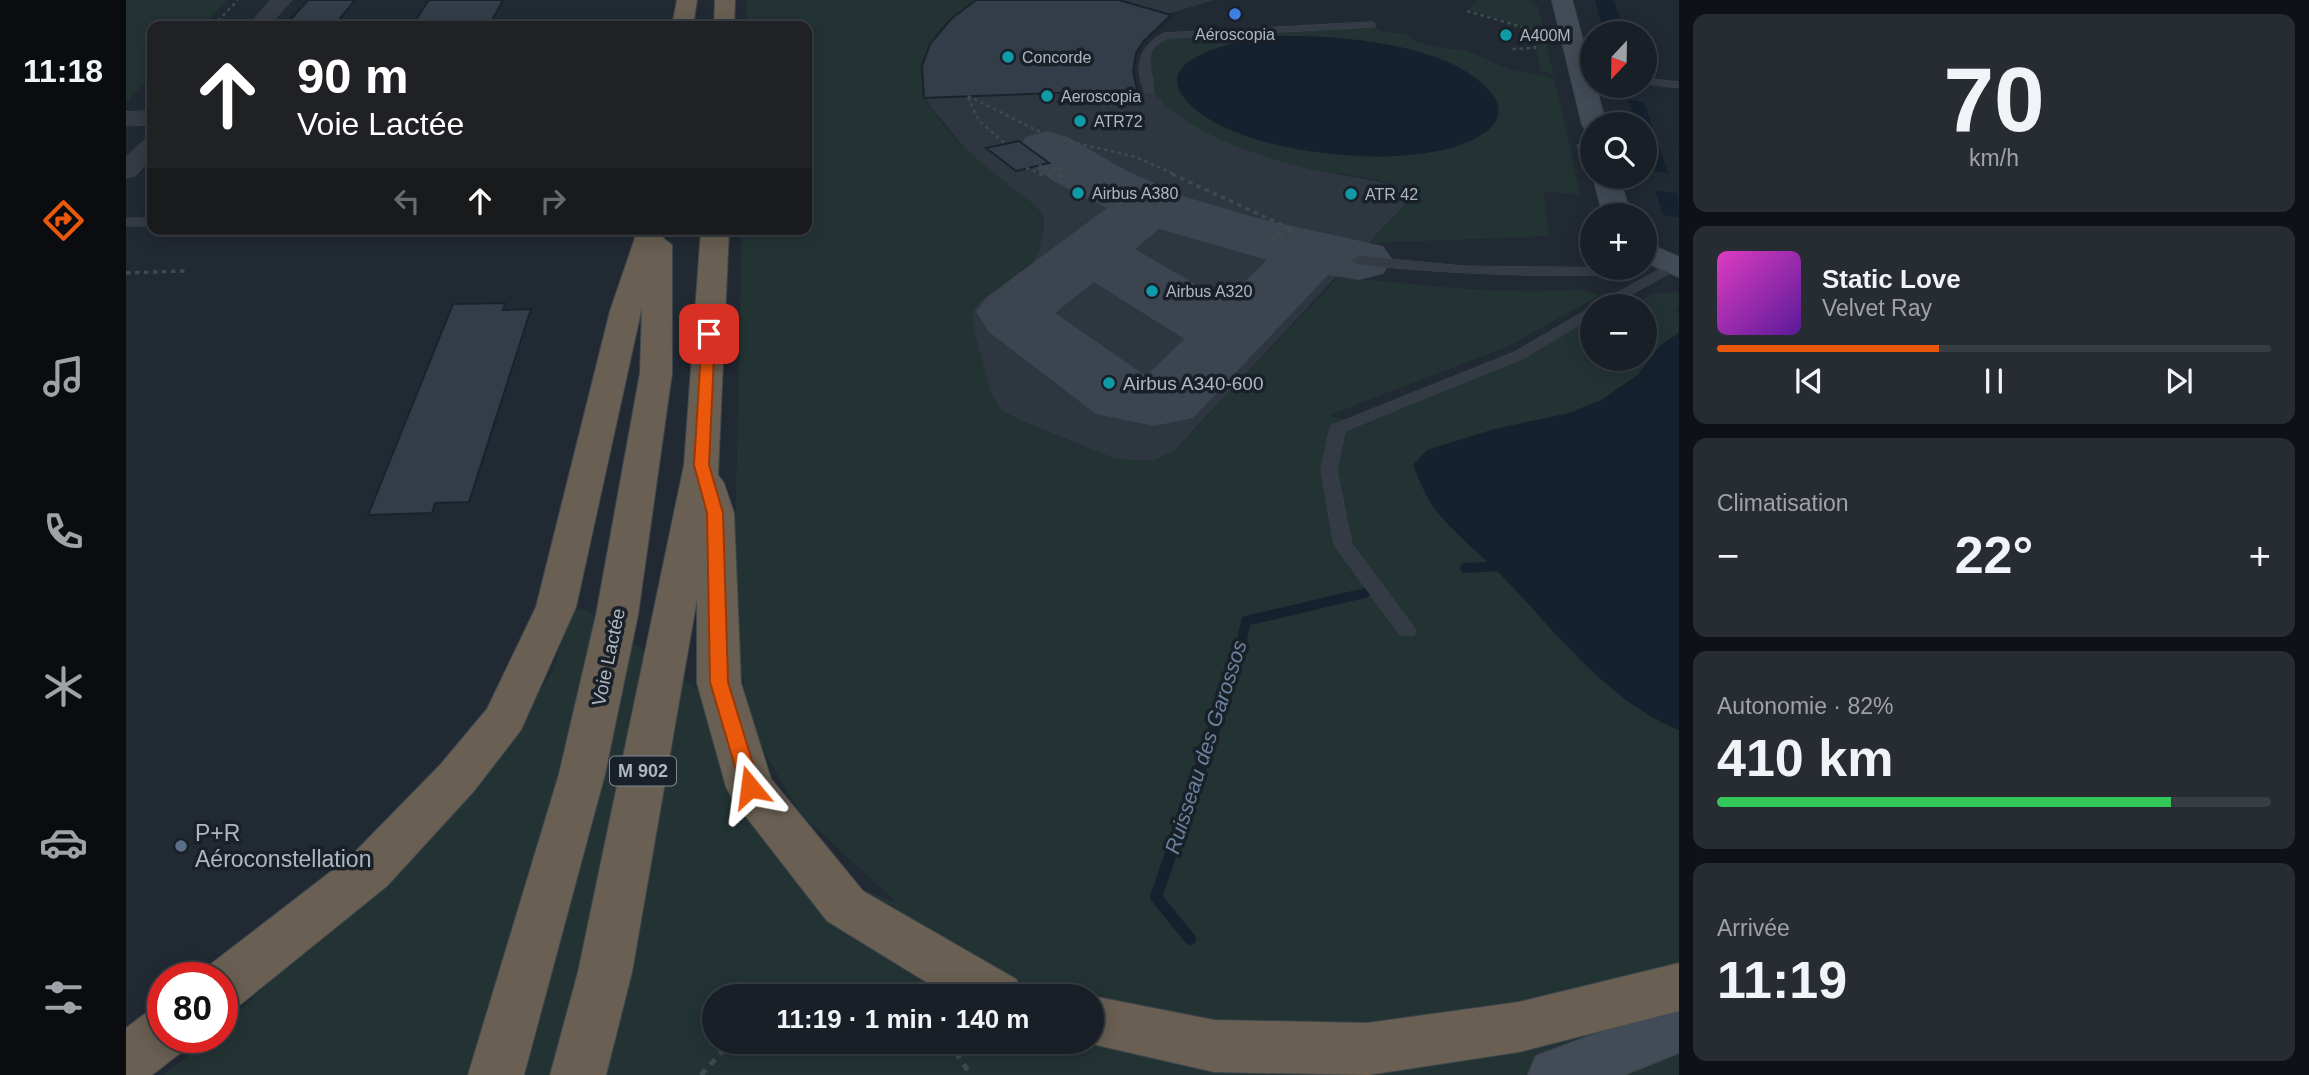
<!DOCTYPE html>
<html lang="fr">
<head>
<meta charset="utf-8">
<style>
	:root { --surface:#191f26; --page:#262c32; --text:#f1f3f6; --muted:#9fa2a7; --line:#373d43; --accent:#ea580c }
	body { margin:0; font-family:Helvetica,sans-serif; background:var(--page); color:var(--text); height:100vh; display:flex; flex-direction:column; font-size:26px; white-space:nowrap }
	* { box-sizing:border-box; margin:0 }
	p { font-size:23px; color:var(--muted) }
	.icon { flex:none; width:38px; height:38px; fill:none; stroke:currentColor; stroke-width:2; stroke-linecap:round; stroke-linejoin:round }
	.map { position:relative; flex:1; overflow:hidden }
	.details { display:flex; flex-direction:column; gap:14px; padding:14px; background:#0e1115; width:630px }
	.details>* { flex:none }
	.banner { position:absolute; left:21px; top:21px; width:665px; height:214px; border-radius:14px; box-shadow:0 4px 18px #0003,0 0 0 2px var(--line); background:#202124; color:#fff; overflow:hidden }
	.needle { width:46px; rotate:202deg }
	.controls { position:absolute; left:1454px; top:21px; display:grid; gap:14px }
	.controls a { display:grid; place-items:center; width:77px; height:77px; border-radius:50%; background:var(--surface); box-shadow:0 4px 18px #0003,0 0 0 2px var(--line); font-size:35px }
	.speed { position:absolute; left:21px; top:962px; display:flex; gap:14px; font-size:35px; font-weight:700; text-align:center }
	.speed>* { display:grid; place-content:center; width:91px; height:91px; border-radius:50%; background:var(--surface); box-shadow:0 4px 18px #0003,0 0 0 2px var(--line); line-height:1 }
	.speed .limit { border:10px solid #d22; background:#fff; color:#111 }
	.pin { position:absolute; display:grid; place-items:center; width:60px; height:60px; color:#fff; margin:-30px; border-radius:14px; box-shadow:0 4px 10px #0006 }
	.me { position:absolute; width:77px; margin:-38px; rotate:344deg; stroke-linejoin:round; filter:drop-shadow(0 0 5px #0008) }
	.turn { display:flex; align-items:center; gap:24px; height:147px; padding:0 35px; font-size:32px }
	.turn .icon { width:91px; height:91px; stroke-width:2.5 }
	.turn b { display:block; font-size:49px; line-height:60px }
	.lanes { display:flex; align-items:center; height:66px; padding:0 35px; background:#0003; justify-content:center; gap:35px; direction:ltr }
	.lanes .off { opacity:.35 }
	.big { font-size:52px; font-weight:700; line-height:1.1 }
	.details .widget { flex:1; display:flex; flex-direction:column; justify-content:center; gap:10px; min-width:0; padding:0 24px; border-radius:14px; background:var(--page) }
	.details .dial { align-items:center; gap:0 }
	.dial b { font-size:91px; line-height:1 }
	.song { display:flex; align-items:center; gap:21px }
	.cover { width:84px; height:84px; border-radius:10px; background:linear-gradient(135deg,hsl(310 70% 55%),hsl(270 70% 35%)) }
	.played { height:7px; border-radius:4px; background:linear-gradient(90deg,var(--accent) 40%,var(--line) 40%) }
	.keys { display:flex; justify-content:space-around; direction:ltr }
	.heat { display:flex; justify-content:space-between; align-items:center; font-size:38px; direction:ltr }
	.charge { height:10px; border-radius:5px; background:linear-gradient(90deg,#34c759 82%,var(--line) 0) }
	.trip { position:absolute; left:576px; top:984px; width:402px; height:70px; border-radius:35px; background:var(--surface); box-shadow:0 4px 18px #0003,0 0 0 2px var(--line); font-weight:700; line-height:70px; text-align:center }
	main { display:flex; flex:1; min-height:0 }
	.tabs { display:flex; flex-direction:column; width:126px; justify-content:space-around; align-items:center; background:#0a0c0f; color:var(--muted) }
	.tabs .icon { width:49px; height:49px }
	.tabs .on { color:var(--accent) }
	.tabs b { font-size:32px; color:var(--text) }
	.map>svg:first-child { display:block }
</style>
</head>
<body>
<main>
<nav class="tabs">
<b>11:18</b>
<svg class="icon on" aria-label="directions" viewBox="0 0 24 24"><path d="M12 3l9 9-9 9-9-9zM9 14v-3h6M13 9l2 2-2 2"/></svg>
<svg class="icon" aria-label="music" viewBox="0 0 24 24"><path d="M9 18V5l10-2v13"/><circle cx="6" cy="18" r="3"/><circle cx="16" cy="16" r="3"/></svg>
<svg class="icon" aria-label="phone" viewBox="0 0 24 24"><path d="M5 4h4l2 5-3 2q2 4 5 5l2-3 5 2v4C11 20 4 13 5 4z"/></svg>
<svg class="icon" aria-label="climate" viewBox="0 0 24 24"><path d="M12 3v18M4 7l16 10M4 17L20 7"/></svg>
<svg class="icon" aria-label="car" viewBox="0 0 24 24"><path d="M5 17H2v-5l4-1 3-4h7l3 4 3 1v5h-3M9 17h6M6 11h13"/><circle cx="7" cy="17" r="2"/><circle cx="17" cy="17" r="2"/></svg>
<svg class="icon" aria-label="filters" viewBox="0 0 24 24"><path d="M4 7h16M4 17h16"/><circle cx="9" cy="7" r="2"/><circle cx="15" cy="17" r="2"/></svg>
</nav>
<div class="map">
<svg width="1553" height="1075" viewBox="0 0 1553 1075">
	<rect width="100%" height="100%" fill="#212933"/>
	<g fill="#2e3640">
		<polygon points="993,0 1088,0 1042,14"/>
		<polygon points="1027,90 1039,105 1060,120 1123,151 1187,170 1255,182 1275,190 1281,197 1281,203 1252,232 1220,276 1209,278 1049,450 1027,461 989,459 898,422 876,411 865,395 847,327 846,313 854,301 900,270 913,252 918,224 916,214 841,151 798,98"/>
	</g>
	<g fill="#233334" fill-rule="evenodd">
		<polygon points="0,0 102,0 76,26 26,26 26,76 0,102"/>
		<path d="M620 0H850C728 80 839 149 910 206L916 214 918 224 913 252 900 270 854 301 846 313 847 327 865 394 876 411 898 422 989 459 1027 461 1049 450 1212 277C1280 283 1351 293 1421 291 1439 291 1458 287 1474 295L1383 346 1203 415 1222 421 1392 353 1466 311V359H1519V306H1475L1486 300 1505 306 1527 294 1553 292V306L1549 309 1553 313V333L1535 345 1512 375 1476 400 1443 413 1365 430 1398 598 1428 633 1524 717 1553 730V1075H38L84 1038H96V1027L237 894 383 741 426 672 447 608 461 610 573 690 605 782 672 866 770 902 674 813 628 734 607 630 616 229H681V26H620ZM588 996H966V1041H588Z"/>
		<polygon points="1352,0 1402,0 1412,6 1427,74 1414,71 1408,30 1342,10"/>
		<path d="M1248 26 1255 31 1280 34 1292 42 1314 48 1339 50 1385 70 1428 78 1455 195 1417 191 1423 236 1245 243 1252 232 1281 203C1281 197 1279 193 1274 189 1257 176 1213 175 1191 171 1168 166 1145 159 1123 151 1092 140 1010 105 1023 62 1027 48 1034 43 1047 37ZM1177 36C1232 38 1285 46 1335 69L1352 138 1327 148 1294 154 1255 157 1067 59C1101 39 1138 38 1177 36Z"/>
	</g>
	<g fill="#16212f">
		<polygon points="1469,0 1488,0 1498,33 1478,33"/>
		<path d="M1154 36C1212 35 1319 43 1361 88 1368 96 1375 105 1372 116 1366 132 1351 138 1336 144 1272 169 1129 155 1074 113 1003 59 1117 39 1154 36Z"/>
		<polygon points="1502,100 1518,102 1542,173 1525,171 1519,153 1519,124 1510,124"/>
		<polygon points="1529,191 1551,193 1553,217 1537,215"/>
		<path d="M1553 333V730C1478 700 1428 628 1373 573 1353 553 1319 525 1305 504 1298 492 1292 478 1287 465L1301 450 1365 430 1443 413 1475 400 1512 375 1535 345Z"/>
	</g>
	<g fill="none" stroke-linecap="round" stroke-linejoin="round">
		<g stroke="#16212f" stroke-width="10">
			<polyline points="1339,568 1378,566"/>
			<polyline points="1100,695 1111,663 1120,621 1239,593"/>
		</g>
		<polyline stroke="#16212f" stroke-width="12" points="1064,939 1030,897 1100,694"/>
		<path fill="#3c444f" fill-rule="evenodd" d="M921 131 942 137 1003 172 1060 197 1131 218 1257 246 1267 260 1257 274 1233 280 1202 275 1067 418 1028 426 970 414 863 332 850 312 861 297 981 208C951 194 910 176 892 149L900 137ZM1033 229 1141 260 1098 301 1009 249ZM968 282 1058 339 1020 376 929 313Z"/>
	</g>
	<g fill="#333d4a" stroke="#1b222a" stroke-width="2">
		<polygon points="182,0 229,0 208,26 159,26"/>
		<polygon points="303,0 377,0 363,26 286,26"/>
		<polygon points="850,0 993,0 1045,15 1018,41 1010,53 1007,71 1011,90 798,98 796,66 804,44 825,19"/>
		<polygon points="893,141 923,163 890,171 860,148"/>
		<polygon points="379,303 377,310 405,309 343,502 309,503 306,513 242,515 327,304"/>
	</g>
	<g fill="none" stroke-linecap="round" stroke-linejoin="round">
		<defs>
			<g id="lane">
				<path d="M1246 22 1249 23V27L1043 38C1011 53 1029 69 1027 92H1019C1007 68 1013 45 1038 33Z"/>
				<polygon points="1519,78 1553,82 1553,88 1519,84"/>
				<rect x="0" y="218" width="26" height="8"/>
				<path d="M1233 256 1338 266 1519 268C1499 284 1263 271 1228 263L1226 260Z"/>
				<polygon points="1547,262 1552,263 1552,269 1484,306 1467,306"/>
				<polygon points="1466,307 1466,317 1398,358 1219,431 1211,470 1226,544 1290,630 1288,635 1274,635 1208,545 1195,470 1204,428 1206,425 1388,352"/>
			</g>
			<g id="street">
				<polygon points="145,0 166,0 143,26 122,26"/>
				<polygon points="26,111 26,125 0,126 0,112"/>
				<polygon points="26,138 26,158 9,176 0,178 0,157 18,140"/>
			</g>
			<g id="secondary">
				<polygon points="1426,0 1446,0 1466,74 1466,86 1470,86 1480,124 1466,124 1466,131 1459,129 1456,124"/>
				<polygon points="1467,177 1493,177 1505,215 1477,215"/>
				<polygon points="1519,242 1553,257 1553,277 1519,262"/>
				<polygon points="1553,1002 1553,1053 1498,1075 1402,1075 1410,1056"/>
			</g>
			<g id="highway">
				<polygon points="551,0 571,0 567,26 546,26"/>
				<polygon points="589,0 609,0 608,26 588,26"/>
				<polygon points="512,229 540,229 537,238 546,245 546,373 512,615 479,774 398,1075 342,1075 433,774 470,615 514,373 516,307 450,607 395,730 348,791 261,886 115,1004 96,1011 96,978 73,978 77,970 225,856 314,765 361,709 410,607 484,311"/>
				<polygon points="575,229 603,229 592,475 598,483 608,513 615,683 645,779 737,891 890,979 898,996 823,996 701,921 607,800 600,787 571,683 571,599 506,972 480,1075 424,1075 452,972 558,465"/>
				<polygon points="1553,963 1553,1011 1393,1052 1242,1075 1088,1072 953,1041 966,1041 966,996 1088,1020 1241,1023 1393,1002"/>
				<polygon points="37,1007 37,1038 63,1038 57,1051 26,1075 0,1075 0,1028 17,1015"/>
			</g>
		</defs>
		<use href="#lane" stroke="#3d444d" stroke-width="1"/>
		<use href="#street" stroke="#3d444d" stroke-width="1"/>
		<use href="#secondary" stroke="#3d444d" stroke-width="2"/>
		<use href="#highway" stroke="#3e464e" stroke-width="2"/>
		<g stroke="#3b4c4d" stroke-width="2.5" stroke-dasharray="3.5 3.5" stroke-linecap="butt">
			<polyline points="1341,11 1406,30 1409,48 1386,49"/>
			<polyline points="87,26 112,0"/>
			<polyline points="842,96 924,137 1010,157 1050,175"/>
			<polyline points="842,97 853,121 880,144"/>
			<polyline points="1452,144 1457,167"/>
			<polyline points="913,165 925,172 939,167"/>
			<polyline points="900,168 920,175"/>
			<polyline points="933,175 948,172"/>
		</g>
		<g stroke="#3b4c4d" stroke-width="3.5" stroke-dasharray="4.5 4.5" stroke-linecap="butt">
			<polyline points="913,174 929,176 942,174"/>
			<polyline points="1046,174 1167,230 1141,241"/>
			<polyline points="0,273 59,271"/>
		</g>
		<g stroke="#3b4c4d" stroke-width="5" stroke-dasharray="7 7" stroke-linecap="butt">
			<polyline points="727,996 730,996"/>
			<polyline points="822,1041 845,1075"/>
			<polyline points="575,1075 606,1041"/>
		</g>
		<use href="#lane" fill="#343b44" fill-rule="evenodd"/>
		<use href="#street" fill="#343b44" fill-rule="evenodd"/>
		<use href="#secondary" fill="#424b56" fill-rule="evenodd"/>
		<use href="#highway" fill="#695f52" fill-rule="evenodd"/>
	</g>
	<polygon fill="#ea580c" stroke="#983908" stroke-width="2" points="583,330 589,334 583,465 597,513 602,682 634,787 631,792 624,794 617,792 615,787 584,682 581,513 568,465 576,334"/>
	<circle fill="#3f7fe0" stroke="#192028" stroke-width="2.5" cx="1109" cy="14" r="7"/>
	<g fill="#0f9aa8" stroke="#192028" stroke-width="2.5">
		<circle cx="1380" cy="35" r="7"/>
		<circle cx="882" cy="57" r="7"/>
		<circle cx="921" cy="96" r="7"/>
		<circle cx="954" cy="121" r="7"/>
		<circle cx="952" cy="193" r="7"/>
		<circle cx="1225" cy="194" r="7"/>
		<circle cx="1026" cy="291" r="7"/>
		<circle cx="983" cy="383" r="7"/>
	</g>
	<circle fill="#5c6f8a" stroke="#192028" stroke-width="2.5" cx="55" cy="846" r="7"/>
	<g text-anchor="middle" stroke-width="7" stroke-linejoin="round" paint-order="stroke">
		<g font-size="16" fill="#aeb6c1" stroke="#192028" text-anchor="start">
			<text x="1109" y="40" text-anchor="middle">Aéroscopia</text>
			<text x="1394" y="41">A400M</text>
			<text x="896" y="63">Concorde</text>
			<text x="935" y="102">Aeroscopia</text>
			<text x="968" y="127">ATR72</text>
			<text x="966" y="199">Airbus A380</text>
			<text x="1239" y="200">ATR 42</text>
			<text x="1040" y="297">Airbus A320</text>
		</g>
		<rect fill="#192028" stroke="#818993" stroke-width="2" x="484" y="756.5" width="66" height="29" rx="5"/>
		<g font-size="18" font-weight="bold" fill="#aeb6c1">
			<text x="517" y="777">M 902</text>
		</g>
		<g font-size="19" fill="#aeb6c1" stroke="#192028" text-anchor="start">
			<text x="997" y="390">Airbus A340-600</text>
		</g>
		<g font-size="19" fill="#aeb6c1" stroke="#192028">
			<text transform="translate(482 657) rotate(-78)" y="7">Voie Lactée</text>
		</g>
		<g font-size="21" font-style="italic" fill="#6a829d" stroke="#192028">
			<text transform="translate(1080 747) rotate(-72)" y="7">Ruisseau des Garossos</text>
		</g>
		<g font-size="23" fill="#aeb6c1" stroke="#192028" text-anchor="start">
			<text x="69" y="841">P+R<tspan x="69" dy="26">Aéroconstellation</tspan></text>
		</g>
	</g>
</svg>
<div class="controls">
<a><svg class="needle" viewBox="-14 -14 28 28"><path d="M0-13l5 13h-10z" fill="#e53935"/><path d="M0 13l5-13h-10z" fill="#9fa2a7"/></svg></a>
<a><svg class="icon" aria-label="search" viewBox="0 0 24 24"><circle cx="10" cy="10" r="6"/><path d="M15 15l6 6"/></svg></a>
<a>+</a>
<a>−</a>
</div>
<div class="speed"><div class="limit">80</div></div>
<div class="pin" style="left:583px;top:334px;background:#d93025"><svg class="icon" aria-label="arrive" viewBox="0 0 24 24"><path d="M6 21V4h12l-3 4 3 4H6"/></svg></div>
<svg class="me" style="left:624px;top:787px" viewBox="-20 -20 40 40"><path d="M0-17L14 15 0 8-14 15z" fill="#ea580c" stroke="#fff" stroke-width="4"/></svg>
<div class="trip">11:19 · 1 min · 140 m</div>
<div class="banner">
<div class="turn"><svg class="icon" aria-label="ahead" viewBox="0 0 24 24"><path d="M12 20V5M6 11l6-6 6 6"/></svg><div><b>90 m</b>Voie Lactée</div></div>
<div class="lanes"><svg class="icon off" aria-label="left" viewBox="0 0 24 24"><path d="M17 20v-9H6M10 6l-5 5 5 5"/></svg><svg class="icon" aria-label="ahead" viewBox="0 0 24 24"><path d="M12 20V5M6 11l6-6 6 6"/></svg><svg class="icon off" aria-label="right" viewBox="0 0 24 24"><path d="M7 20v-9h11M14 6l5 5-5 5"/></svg></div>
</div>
</div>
<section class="details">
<div class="widget dial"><b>70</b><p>km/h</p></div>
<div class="widget">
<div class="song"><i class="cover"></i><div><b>Static Love</b><p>Velvet Ray</p></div></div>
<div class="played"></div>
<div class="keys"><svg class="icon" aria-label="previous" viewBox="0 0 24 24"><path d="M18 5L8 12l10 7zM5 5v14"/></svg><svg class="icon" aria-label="pause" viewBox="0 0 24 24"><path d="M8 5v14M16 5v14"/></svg><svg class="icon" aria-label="next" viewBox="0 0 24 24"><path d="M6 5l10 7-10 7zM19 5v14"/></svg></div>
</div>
<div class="widget"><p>Climatisation</p>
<div class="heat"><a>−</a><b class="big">22°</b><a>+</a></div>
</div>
<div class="widget"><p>Autonomie · 82%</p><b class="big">410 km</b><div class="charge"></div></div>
<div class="widget"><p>Arrivée</p><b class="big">11:19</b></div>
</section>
</main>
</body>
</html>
